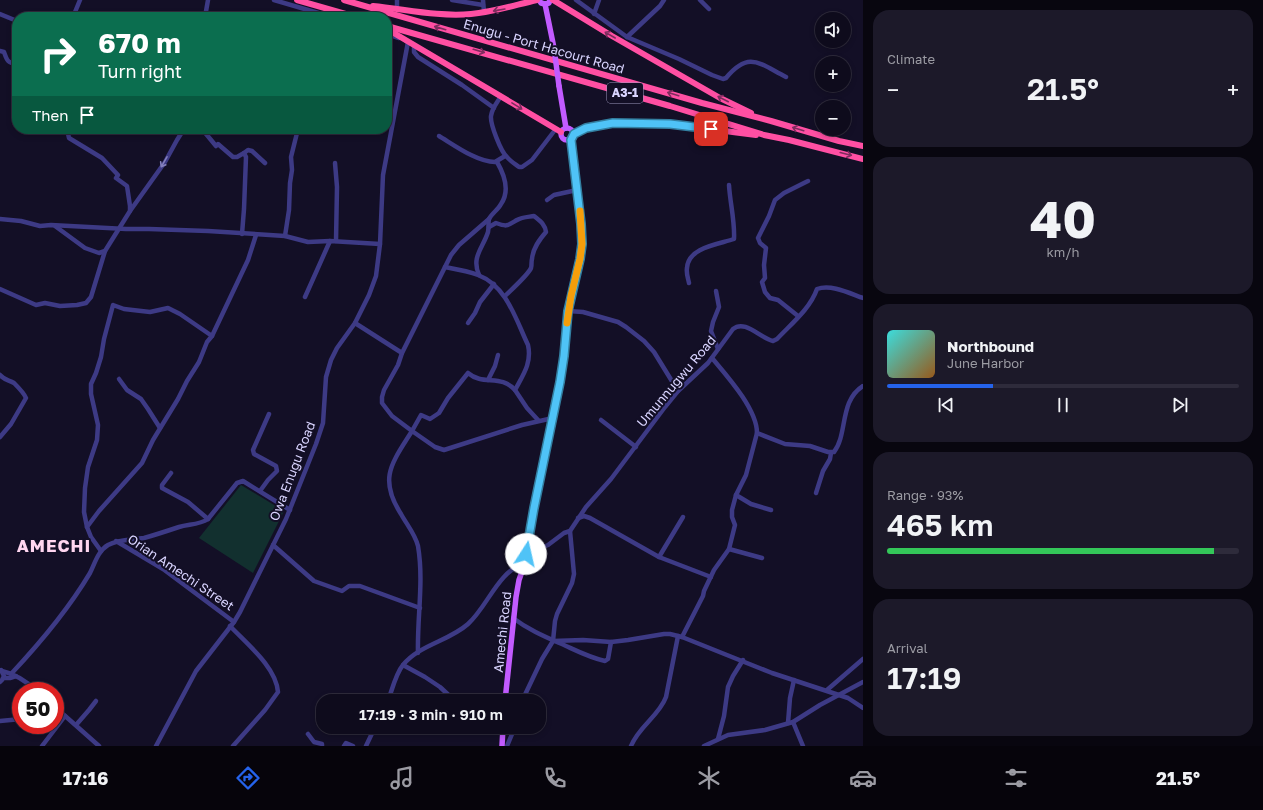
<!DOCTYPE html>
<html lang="en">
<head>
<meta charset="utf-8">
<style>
	:root { --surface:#0e0b1c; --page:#1c1929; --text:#f1f3f6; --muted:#9b9ba3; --line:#2e2b3b; --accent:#2563eb }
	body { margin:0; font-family:"Golos Text",sans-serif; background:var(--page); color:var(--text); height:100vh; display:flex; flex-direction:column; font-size:15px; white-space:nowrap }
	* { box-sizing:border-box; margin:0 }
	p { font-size:13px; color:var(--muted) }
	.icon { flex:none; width:22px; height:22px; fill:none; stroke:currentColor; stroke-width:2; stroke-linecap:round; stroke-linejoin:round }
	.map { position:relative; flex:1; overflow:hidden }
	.drawer { display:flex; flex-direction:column; gap:10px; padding:10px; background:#08060f; width:400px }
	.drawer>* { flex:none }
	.banner { position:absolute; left:12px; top:12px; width:380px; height:122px; border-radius:16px; box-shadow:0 2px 6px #0003,0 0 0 1px var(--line); background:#0b6e4f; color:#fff; overflow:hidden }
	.buttons { position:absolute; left:815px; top:12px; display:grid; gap:8px }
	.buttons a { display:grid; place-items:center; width:36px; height:36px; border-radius:50%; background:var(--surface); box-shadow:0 2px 6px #0003,0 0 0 1px var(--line); font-size:20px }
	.speed { position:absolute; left:12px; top:682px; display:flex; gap:8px; font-size:20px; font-weight:700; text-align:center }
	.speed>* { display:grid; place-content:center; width:52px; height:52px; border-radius:50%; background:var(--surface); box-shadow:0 2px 6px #0003,0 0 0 1px var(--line); line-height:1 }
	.speed .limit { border:6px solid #d22; background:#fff; color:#111 }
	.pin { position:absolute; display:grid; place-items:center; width:34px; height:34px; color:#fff; margin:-17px; border-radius:8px; box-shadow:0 2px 6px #0006 }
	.me { position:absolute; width:44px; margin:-22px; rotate:10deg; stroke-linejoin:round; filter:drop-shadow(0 0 3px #0008) }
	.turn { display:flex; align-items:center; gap:14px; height:84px; padding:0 20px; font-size:18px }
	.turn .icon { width:52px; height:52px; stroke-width:2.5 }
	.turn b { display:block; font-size:28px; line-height:34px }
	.then { display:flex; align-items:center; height:38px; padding:0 20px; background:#0003; gap:8px; font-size:15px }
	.big { font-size:30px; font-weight:600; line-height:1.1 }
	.drawer .widget { flex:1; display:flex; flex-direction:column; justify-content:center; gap:6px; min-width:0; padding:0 14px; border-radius:16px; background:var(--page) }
	.drawer .dial { align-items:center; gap:0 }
	.dial b { font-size:52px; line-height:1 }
	.song { display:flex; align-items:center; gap:12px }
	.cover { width:48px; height:48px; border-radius:6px; background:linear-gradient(135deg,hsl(180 70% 55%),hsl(30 70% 35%)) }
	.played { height:4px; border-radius:2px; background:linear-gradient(90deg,var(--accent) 30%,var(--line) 30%) }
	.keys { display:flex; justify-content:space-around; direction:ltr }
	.heat { display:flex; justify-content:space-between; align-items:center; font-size:22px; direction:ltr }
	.charge { height:6px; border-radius:3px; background:linear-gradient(90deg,#34c759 93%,var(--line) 0) }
	.trip { position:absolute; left:316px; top:694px; width:230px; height:40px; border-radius:16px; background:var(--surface); box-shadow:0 2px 6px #0003,0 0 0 1px var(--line); font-weight:600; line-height:40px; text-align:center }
	.menu { display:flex; height:64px; justify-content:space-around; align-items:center; background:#06040b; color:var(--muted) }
	.menu .icon { width:28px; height:28px }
	.menu .on { color:var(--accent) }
	.menu b { font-size:18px; color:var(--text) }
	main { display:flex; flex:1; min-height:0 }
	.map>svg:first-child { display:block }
</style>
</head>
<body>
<main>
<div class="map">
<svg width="863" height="746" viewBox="0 0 863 746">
	<rect width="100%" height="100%" fill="#130f26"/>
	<polygon fill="#12302f" points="241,485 284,511 253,573 199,538"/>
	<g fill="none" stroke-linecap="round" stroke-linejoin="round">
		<g stroke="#3d3a85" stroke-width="4.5">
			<polyline points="274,0 332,17"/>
			<polyline points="452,0 483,5"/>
			<polyline points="483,0 484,12"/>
			<path d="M576 0 627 37 679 59 712 75 723 79 726 78C749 50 760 64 786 77"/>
			<polyline points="700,0 709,9"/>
			<polyline points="397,8 397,0"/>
			<polyline points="0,14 17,21"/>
			<polyline points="594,14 599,0"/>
			<polyline points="73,17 80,0"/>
			<polyline points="205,17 208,0"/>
			<polyline points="387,34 399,38"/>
			<polyline points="627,37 660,6 664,0"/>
			<polyline points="414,45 414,52 418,57 462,85 494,108"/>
			<path d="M0 51 4 52C7 60 7 63 17 64"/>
			<path d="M501 96C497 103 492 108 491 116 490 124 501 152 507 157 510 161 515 164 519 167H522L532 160 555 130"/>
			<polyline points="202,129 216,146 218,144 233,157 237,157 244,153 246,157 244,209 242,234"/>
			<path d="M439 136C454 145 477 162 495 162L505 156"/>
			<polyline points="244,153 248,150 252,151 265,163"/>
			<polyline points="335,163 337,187 336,241"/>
			<polyline points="547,200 554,195 577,190"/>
			<polyline points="130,211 165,162 177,140 184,129"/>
			<polyline points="0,219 21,221 40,226 51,225 126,229 149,229 208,231 285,236 308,242 330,241 380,244"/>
			<path d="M489 219 459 245 451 255 402 353 398 365 384 390 382 397V403L392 416 412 431 421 415 430 419 439 413 448 398 468 373C483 386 501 374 515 390"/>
			<polyline points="55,226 85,248 99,253 105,251"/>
			<path d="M489 227 496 223C507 227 507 226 517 220 522 217 528 217 534 216 540 221 545 224 546 232 539 240 533 248 532 259 531 262 532 265 531 268 528 275 511 290 505 296"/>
			<polyline points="285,236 289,210 290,183 292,170 291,157 298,129"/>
			<path d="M445 267C456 269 468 271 478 275 507 286 516 320 528 345 532 363 523 375 515 390L527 408 538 420"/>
			<path d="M479 275C471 257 483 248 488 232 489 227 488 223 489 219 492 213 498 210 501 204 510 191 504 174 497 162"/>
			<path d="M689 283C688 278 686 273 687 268 688 247 720 244 734 239 735 221 730 203 729 185"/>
			<polyline points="0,289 36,305 45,303 60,306 77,305 86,303 91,297 105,251 130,211 130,206 127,186 116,178 118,175 102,158 69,138 67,129"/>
			<polyline points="716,291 719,307 713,322 711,331 718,349"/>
			<polyline points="305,297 330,241"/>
			<polyline points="568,311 583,312 618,322 626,327 644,341 654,352 678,391"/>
			<polyline points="798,316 778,300 770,298 765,292 762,282 765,278 764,265 766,248 760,243 758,238 769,216 775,200 784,193 808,181"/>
			<polyline points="355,323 402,353"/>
			<polyline points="468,323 475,313 480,302 494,284"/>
			<path d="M0 375C4 380 9 380 14 383 18 387 24 393 26 398L11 424 0 437"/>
			<polyline points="119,379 127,390 141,399 148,409 160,428"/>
			<polyline points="488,380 495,366 498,355"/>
			<polyline points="601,420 636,447"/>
			<path d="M757 433 785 444 810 446 828 452H834C848 434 839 401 863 386"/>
			<polyline points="171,473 162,485 162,488 188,502 208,519"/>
			<polyline points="260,491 268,480 277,471 276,466 254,454 253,450 269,414"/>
			<polyline points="816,493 823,471 830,459 831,453"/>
			<polyline points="736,495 751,504 771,510"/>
			<polyline points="578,518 584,516 590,518 659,557 711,577"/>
			<polyline points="87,527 99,511 142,463 153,440 178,399 187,381 199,362 207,342 212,336 248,260 256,235"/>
			<polyline points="116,541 163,569 234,622"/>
			<polyline points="273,545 314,581 342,591 349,586 360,586 420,608"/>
			<polyline points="729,549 762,558"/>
			<polyline points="101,551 91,537 87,527 84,512 85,488 88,467 97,440 98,425 91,394 91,384 96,373 101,357 104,339 113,305 124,309 150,312 168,308 180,314 212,336"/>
			<path d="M526 554 548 545 564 533 570 531 586 507 611 479 665 407 678 391 708 363 733 329C745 319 760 338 773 341L777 339C791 324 810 309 817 289 831 284 849 293 863 298"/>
			<polyline points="659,557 683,517"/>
			<path d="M513 618C530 631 548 638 566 646 579 652 591 658 605 661L608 659 611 642"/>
			<path d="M230 626C247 644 276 667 278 692L265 710 233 746"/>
			<path d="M682 637 703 596 704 591 714 570 729 549 735 525 732 517V510L736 495 746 475 757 433C757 409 727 376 712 358"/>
			<polyline points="553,641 583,640 611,642 628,640 664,634 670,634 682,637 772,673 848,698 863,708"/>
			<path d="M418 653C417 617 424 582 418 546 415 534 407 525 401 514 378 478 392 463 412 431L435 447 444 450 522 425 553 418"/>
			<polyline points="403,665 425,677 440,687 455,701"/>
			<path d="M2 671C16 674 27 682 37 691"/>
			<path d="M11 674C41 642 68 610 90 573 95 563 98 551 108 545 119 539 131 540 144 538 155 535 167 531 179 527 189 524 199 525 208 519L237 483 243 481 290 510"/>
			<polyline points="4,678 10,678 16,676"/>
			<polyline points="0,682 2,680 4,676 1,670"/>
			<polyline points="827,690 863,659"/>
			<path d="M388 701C392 690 396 673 403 665 419 645 449 641 468 624 488 606 498 571 525 563"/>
			<polyline points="522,701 542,659 553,641 555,621 557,614 572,583 574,574 570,531"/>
			<polyline points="55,707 99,746"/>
			<polyline points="0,721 21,719"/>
			<polyline points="793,722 803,746"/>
			<polyline points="788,723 790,698 794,680"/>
			<polyline points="76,725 89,710 96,701"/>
			<polyline points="308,734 314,742 322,744 322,746"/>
			<polyline points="718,739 724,716 728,687 733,676 743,660"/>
			<polyline points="42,746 65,716"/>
			<polyline points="156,746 196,671 234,622 240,612 286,519 316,444 323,423 326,377 331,360 337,348 355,323 369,295 376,276 380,244 383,175 408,42 406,41"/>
			<polyline points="344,746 346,743 353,746"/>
			<polyline points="366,746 375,727"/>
			<polyline points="507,746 515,727"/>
			<path d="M631 746C639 726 659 716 666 697L678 636"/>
			<polyline points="704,746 728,735 765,730 793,722 820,705 863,682"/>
		</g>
		<g stroke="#c25bff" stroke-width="5.5">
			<polyline points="539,0 541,3 545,4 549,3 550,0"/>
			<polyline points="545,4 554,48"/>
			<polyline points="559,86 566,128"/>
			<circle cx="567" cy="134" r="6"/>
			<polyline points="505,701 516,597 519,580 525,563 526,554 534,508 553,418 564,356 568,311 580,259 582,244 581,224 571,140"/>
			<polyline points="502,746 503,727"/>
		</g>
		<g stroke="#ff4fa3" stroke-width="6">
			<polyline points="297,0 356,17"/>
			<polyline points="344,0 702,103 771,121 839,141 863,146"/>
			<polyline points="553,0 612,36 720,98 751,113"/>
			<path d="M373 6C405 9 438 17 471 14 494 12 515 5 537 0"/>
			<polyline points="387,26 670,106 764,135 789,140 863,159"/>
			<polyline points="387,29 561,132"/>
			<polyline points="574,134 586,128 596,126 613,123 638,123 670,124 756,135"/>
		</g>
		<polyline stroke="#c25bff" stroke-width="5.5" points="554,48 559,86"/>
	</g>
	<defs><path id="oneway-shaft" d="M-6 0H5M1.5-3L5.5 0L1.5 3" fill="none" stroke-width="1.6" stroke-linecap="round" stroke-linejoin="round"/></defs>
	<g stroke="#7d2c5e">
		<use href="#oneway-shaft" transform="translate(499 10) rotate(170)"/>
		<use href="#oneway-shaft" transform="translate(440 28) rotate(-164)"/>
		<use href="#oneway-shaft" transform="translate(610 35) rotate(-150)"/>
		<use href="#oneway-shaft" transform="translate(479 51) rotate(16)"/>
		<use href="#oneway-shaft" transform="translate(673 94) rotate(-163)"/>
		<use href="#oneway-shaft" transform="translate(723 99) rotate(-153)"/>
		<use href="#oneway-shaft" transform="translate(517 106) rotate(32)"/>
		<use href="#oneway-shaft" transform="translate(798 129) rotate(-163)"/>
		<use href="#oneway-shaft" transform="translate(846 154) rotate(14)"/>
	</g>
	<use stroke="#837fbc" href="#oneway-shaft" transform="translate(164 162) rotate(120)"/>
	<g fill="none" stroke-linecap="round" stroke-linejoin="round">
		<defs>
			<polyline id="route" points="526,554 534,508 560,382 564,356 568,311 580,259 582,244 581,224 571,140 574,134 586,128 613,123 670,124 711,129"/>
		</defs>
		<use href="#route" stroke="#337fa1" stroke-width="10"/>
		<use href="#route" stroke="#4fc3f7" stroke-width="7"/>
		<polyline stroke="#f59e0b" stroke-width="7" points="567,323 571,296 580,259 582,244 580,211"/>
	</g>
	<g text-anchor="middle" stroke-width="4" stroke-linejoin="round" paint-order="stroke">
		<rect fill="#130f26" stroke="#9e99be" stroke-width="1" x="607" y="83" width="36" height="20" rx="3"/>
		<g font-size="12" font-weight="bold" fill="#d9d4ff">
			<text x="625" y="97">A3-1</text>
		</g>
		<g font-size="13" fill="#d9d4ff" stroke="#130f26">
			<text transform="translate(544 46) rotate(16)" y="5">Enugu - Port Hacourt Road</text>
			<text transform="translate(676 381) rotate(-50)" y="5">Umunnugwu Road</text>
			<text transform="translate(292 471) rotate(-69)" y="5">Owa Enugu Road</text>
			<text transform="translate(181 572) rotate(34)" y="5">Orian Amechi Street</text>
			<text transform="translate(502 632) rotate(-84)" y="5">Amechi Road</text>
		</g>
		<g font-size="17" font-weight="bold" letter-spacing="1" fill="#ffd6f0" stroke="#130f26">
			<text x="54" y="552">AMECHI</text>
		</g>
	</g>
</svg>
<div class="buttons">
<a><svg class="icon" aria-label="sound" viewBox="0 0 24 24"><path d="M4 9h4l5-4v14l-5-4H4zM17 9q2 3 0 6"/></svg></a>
<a>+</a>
<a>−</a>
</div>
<div class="speed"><div class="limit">50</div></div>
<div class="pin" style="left:711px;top:129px;background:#d93025"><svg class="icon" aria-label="arrive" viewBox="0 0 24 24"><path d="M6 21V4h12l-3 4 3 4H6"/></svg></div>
<svg class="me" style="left:526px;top:554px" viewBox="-20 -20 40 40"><circle r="19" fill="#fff"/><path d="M0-13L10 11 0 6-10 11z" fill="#4fc3f7"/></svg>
<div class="trip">17:19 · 3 min · 910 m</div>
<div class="banner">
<div class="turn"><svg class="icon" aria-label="right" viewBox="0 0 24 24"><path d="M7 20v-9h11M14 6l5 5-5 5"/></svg><div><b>670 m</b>Turn right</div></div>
<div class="then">Then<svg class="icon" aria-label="arrive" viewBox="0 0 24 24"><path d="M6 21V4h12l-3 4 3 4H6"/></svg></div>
</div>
</div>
<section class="drawer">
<div class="widget"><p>Climate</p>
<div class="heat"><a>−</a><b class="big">21.5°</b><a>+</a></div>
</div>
<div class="widget dial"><b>40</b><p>km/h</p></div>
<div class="widget">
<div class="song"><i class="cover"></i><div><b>Northbound</b><p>June Harbor</p></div></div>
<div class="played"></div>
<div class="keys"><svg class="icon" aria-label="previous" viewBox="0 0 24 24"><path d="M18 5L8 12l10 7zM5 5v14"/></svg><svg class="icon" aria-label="pause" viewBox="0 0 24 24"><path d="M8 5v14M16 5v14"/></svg><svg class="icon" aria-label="next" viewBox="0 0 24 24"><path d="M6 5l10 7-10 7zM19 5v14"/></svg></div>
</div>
<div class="widget"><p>Range · 93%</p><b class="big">465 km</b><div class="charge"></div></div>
<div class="widget"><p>Arrival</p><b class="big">17:19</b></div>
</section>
</main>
<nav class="menu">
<b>17:16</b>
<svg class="icon on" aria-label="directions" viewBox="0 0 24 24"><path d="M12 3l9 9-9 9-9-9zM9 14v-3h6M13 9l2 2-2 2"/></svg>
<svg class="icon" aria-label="music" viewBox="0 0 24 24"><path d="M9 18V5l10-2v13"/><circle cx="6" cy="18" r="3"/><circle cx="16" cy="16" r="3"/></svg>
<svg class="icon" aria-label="phone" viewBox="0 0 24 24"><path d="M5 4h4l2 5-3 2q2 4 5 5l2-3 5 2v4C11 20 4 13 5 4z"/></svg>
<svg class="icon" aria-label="climate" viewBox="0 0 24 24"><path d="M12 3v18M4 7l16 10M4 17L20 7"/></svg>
<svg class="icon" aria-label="car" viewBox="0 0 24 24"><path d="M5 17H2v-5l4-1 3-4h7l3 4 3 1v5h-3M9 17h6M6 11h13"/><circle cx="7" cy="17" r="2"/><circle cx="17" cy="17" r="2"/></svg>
<svg class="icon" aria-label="filters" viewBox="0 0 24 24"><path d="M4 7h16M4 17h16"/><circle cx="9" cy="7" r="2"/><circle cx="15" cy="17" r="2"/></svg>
<b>21.5°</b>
</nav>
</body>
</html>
